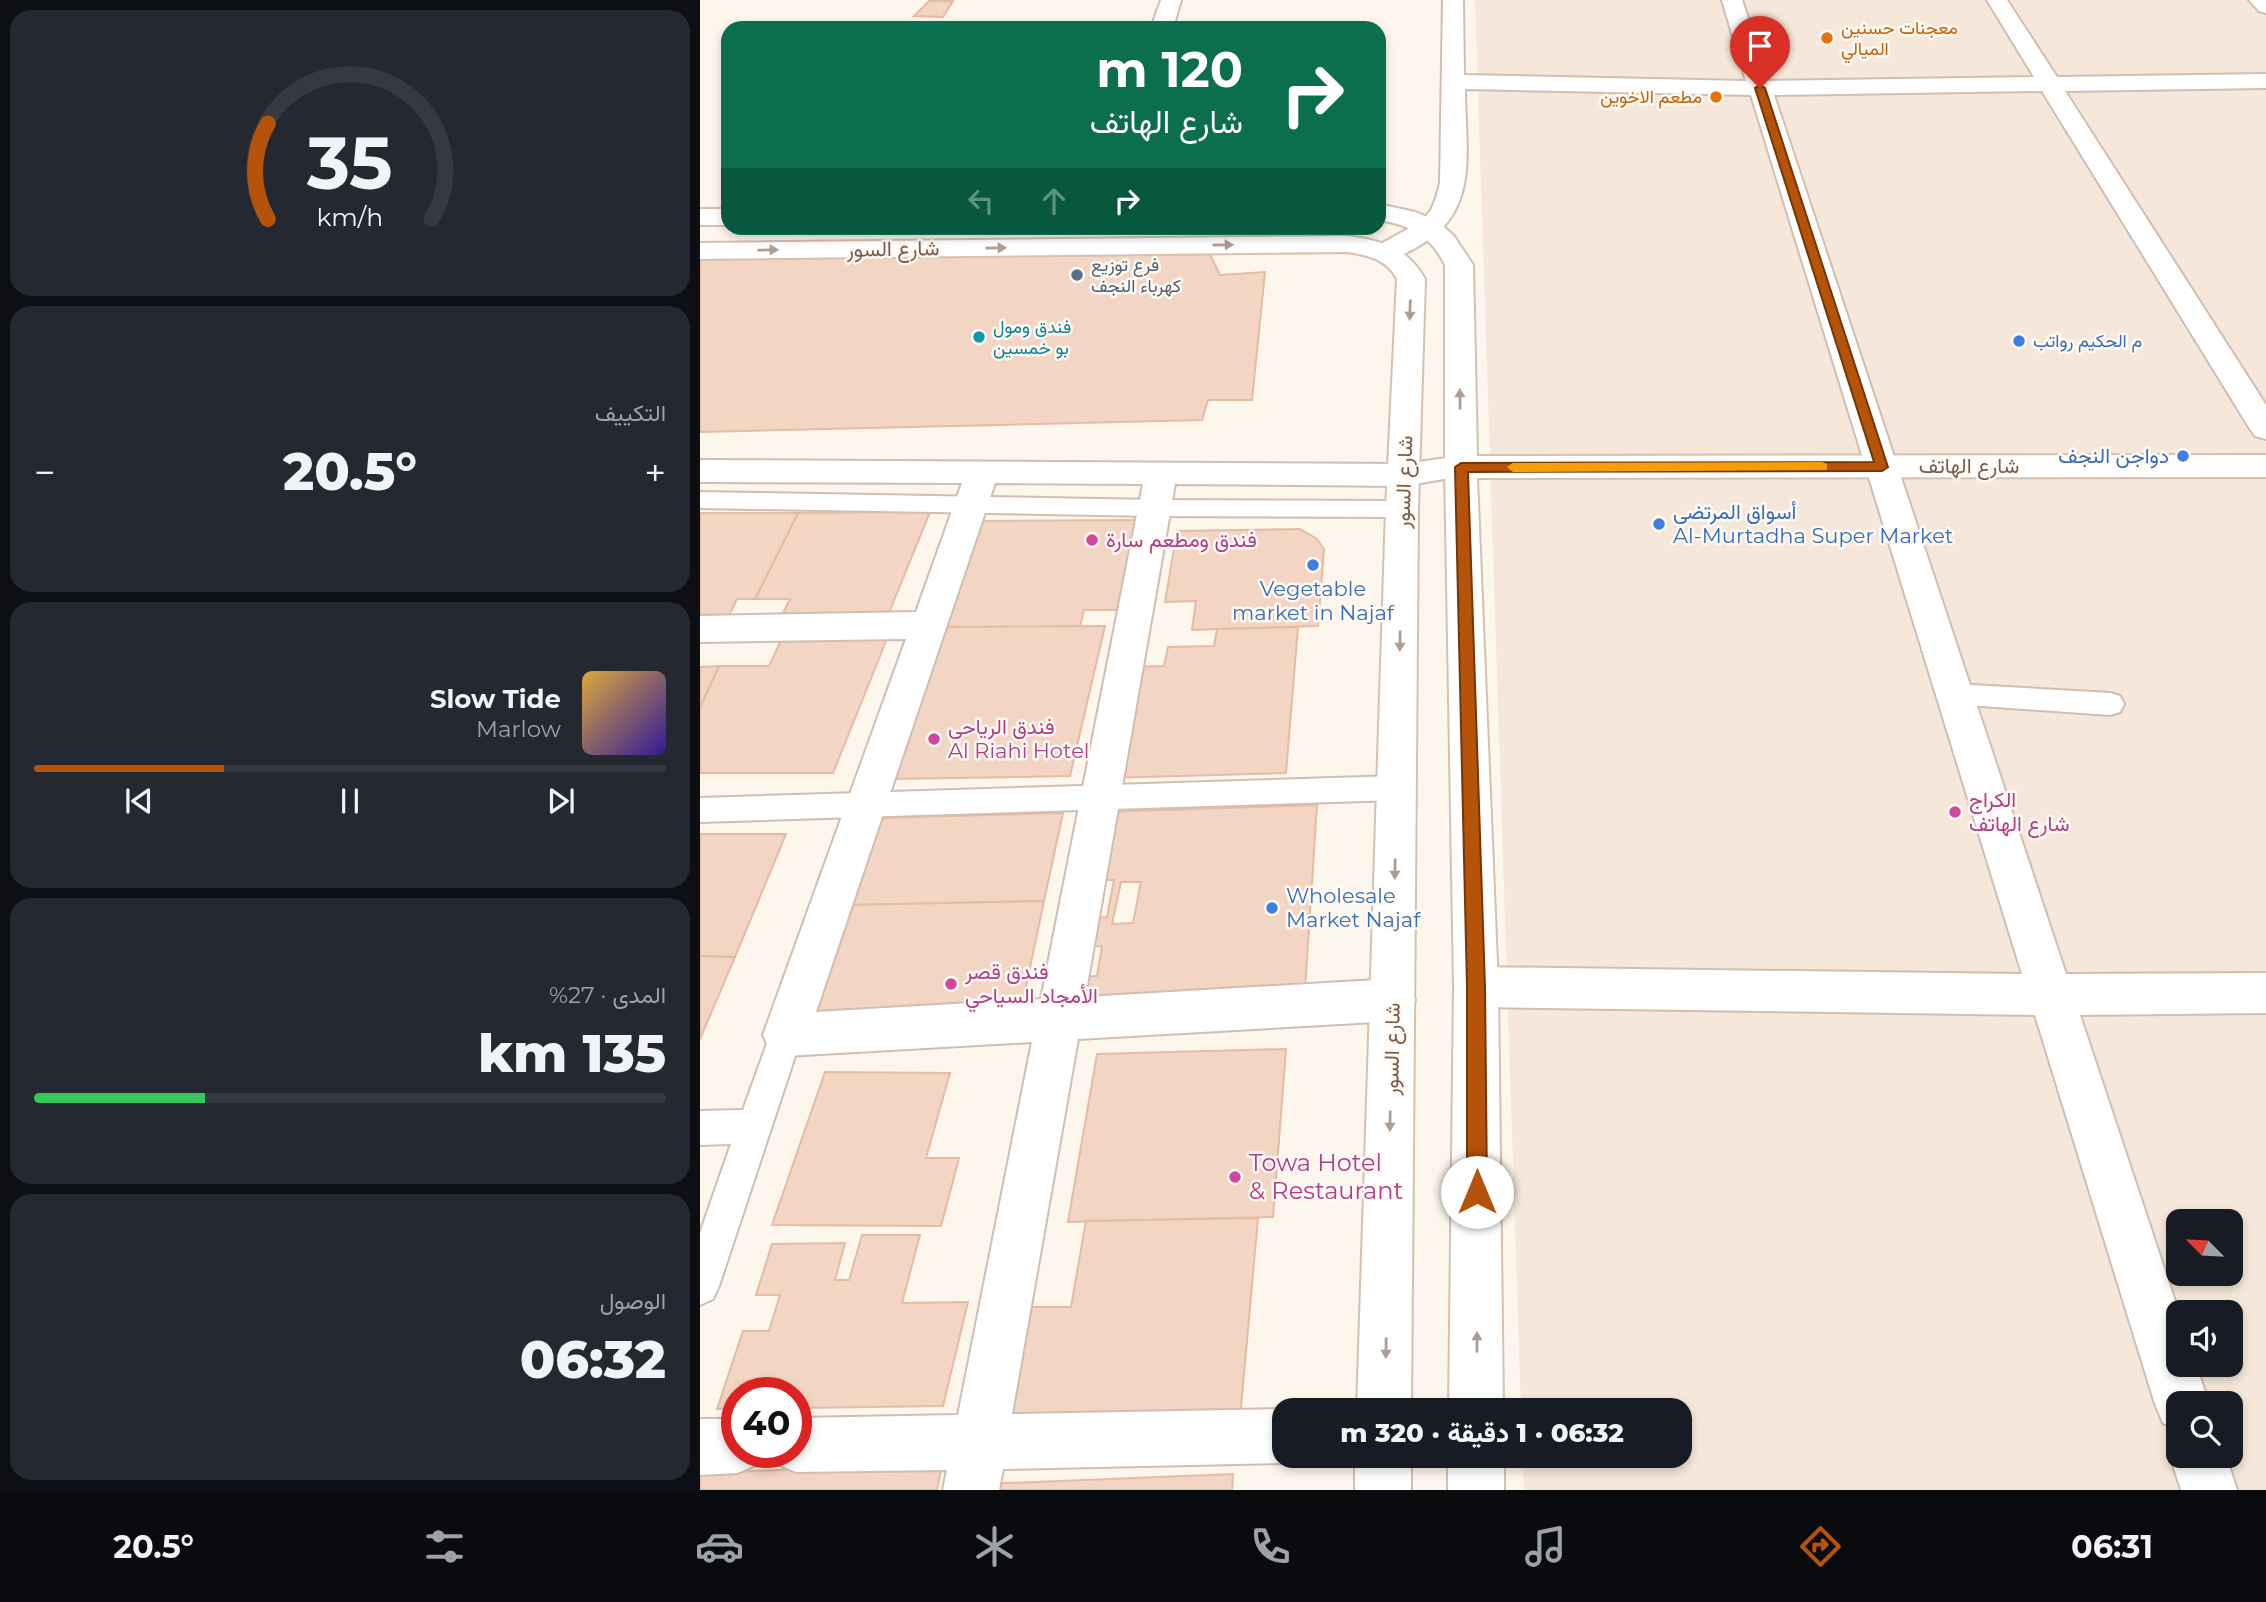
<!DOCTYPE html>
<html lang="ar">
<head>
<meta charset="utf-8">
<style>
	:root { --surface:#171b24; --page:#242831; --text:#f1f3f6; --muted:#9ea1a6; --line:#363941; --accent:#b45309 }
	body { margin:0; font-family:Montserrat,Vazirmatn,sans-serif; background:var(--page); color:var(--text); direction:rtl; height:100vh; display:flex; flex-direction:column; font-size:26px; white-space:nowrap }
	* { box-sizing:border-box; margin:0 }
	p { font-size:23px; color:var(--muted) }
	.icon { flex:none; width:38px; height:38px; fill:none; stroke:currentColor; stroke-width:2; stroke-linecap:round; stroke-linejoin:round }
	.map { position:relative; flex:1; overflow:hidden; direction:ltr }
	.details { display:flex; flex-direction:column; gap:10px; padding:10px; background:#0d0f14; width:700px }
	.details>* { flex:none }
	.banner { position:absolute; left:21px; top:21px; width:665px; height:214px; border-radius:21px; box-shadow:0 4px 10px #0003; direction:rtl; background:#0b6e4f; color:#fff; overflow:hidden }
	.needle { width:46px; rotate:294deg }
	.controls { position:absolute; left:1466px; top:1209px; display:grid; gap:14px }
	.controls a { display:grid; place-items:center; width:77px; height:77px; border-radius:14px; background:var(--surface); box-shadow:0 4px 10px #0003; font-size:35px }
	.speed { position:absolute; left:21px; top:1377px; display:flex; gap:14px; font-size:35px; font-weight:700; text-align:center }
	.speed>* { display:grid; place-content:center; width:91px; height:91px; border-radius:50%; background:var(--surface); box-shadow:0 4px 10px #0003; line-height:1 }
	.speed .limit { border:10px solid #d22; background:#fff; color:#111 }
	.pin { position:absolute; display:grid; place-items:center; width:60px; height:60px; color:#fff; margin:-72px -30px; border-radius:50% 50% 50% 0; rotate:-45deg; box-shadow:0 0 7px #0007 }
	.pin .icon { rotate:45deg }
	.me { position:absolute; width:77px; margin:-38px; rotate:0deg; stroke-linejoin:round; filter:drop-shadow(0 0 5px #0008) }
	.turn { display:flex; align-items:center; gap:24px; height:147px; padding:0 28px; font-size:32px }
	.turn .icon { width:91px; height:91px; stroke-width:2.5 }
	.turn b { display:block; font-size:49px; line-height:60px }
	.lanes { display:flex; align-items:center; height:66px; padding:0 28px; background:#0003; justify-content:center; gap:35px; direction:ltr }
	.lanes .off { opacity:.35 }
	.big { font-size:52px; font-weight:800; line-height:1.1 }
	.details .widget { flex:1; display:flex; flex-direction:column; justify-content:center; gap:10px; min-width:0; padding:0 24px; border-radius:21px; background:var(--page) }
	.details .dial { align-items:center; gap:0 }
	.dial svg { height:182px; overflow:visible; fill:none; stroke:var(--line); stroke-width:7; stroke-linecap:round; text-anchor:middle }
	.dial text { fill:var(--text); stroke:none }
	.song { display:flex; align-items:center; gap:21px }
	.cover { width:84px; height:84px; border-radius:10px; background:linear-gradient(135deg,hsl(40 70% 55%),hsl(250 70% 35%)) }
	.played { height:7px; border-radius:4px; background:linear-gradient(90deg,var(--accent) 30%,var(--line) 30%) }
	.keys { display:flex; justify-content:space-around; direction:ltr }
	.heat { display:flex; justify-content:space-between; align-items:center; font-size:38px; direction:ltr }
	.charge { height:10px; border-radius:5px; background:linear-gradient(90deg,#34c759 27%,var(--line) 0) }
	.trip { position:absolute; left:572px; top:1398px; width:420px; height:70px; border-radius:21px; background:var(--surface); box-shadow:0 4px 10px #0003; font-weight:800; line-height:70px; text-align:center; direction:rtl }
	.dock { display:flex; height:112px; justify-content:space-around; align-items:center; background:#090b0e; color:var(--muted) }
	.dock .icon { width:49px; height:49px }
	.dock .selected { color:var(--accent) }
	.dock b { font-size:32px; color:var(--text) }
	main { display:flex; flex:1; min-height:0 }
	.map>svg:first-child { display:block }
</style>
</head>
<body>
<main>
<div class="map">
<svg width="1566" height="1490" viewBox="0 0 1566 1490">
	<rect width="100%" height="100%" fill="#fdf6ec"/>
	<path fill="#f5e8da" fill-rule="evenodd" d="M775 0H1566V1490H824L823 1456H980V1410H821ZM1479 1222H1531V1274H1479ZM1479 1312H1531V1365H1479ZM1479 1404H1531V1456H1479Z"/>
	<g fill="#f3d5c3" stroke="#e6bba3" stroke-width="2" fill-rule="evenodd">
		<polygon points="229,1 253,1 243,17 214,16"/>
		<polygon points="150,24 194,25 192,28 146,28"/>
		<polygon points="510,254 520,275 565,272 552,400 508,400 502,420 0,432 0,259"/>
		<polygon points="230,512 186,620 79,621 90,599 55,599 98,513"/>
		<polygon points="0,513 98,513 55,599 37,599 23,628 0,628"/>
		<polygon points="441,520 420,610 384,610 380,627 244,627 281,521"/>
		<polygon points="600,529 617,539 624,549 618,626 492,630 496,601 465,602 477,531"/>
		<polygon points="405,626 370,776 192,779 244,627"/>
		<polygon points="598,627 586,773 406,778 427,667 464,666 468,647 514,646 517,629"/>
		<polygon points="83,636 188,636 133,773 0,773 0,707 19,666 69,666"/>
		<polygon points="19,666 0,707 0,667"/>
		<path d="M617 805 605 990 366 998 371 977 397 976 402 946 377 947 383 918 407 917 414 880H389L402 812ZM421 882H441L433 923 412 924Z"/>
		<polygon points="363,813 344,901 150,905 179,818"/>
		<polygon points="0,834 86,834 35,957 0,956"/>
		<polygon points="344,901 320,1015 113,1015 150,905"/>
		<polygon points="0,956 35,957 0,1039"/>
		<polygon points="586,1049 573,1217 368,1222 397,1054"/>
		<polygon points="125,1072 250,1073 226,1158 259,1158 241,1226 72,1225"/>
		<polygon points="558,1218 540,1418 299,1424 322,1307 371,1307 386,1221"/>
		<polygon points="162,1235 220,1235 202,1303 268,1302 243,1406 96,1408 96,1393 37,1393 37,1408 17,1409 43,1331 69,1331 80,1295 56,1295 72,1244 145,1243 135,1280 149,1280"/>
		<polygon points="243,1461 237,1490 0,1490 0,1474"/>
		<polygon points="533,1474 532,1490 281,1490 282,1484"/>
	</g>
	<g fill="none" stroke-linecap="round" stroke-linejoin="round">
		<defs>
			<g id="lane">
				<polygon points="0,492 455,500 702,501 710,503 714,509 710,515 702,517 455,516 0,508"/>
				<polygon points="1254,684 1410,693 1420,696 1424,704 1420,712 1410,715 1254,704 1244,701 1240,694 1244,687"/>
				<polygon points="697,776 707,780 711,788 707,796 697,800 0,822 0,798"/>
				<polygon points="86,1020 98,1024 102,1035 19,1286 13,1299 0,1305 0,1233 31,1144 0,1145 0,1111 43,1110 74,1024"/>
			</g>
			<g id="street">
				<polygon points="461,0 481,0 473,28 451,28"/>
				<path d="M743 0H763L764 75 1046 81 1022 0H1042L1069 81 1334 77 1287 0H1307L1357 77 1566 74V88L1365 91 1566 405V439L1555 436 1550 429 1342 91 1074 95 1366 974 1566 973V1013L1380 1015 1479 1313V1365H1496L1509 1404H1479V1430L1463 1423 1455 1404 1335 1015 776 1007 760 1001 754 987 760 973 776 967 1322 974 1051 95 765 89C765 150 781 213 717 247 704 254 693 262 677 258L674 252 677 246 722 221 731 210 736 198 740 183Z"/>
				<polygon points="1549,0 1566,0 1566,13 1559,11"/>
				<path d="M761 456 772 460 777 467 772 474 704 486 475 484 385 997 693 979 709 985 715 1000 709 1015 693 1021 378 1039 312 1414 584 1409 589 1410H584V1456H602L584 1463 303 1469 299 1490H243L247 1470 96 1472 77 1464 72 1452H96V1418L258 1415 332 1042 86 1056 70 1050 63 1035 206 639 0 642V616L216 612 262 483 0 482V460L704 464ZM295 483 443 484 341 999 116 1012Z"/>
				<polygon points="0,1419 37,1419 37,1452 62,1452 56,1465 37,1473 0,1475"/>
				<polygon points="1478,1436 1479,1456 1526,1456 1537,1490 1481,1490 1470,1456"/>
			</g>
			<g id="secondary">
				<path d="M679 204 715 212 737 221 754 236 773 265 777 456 1566 455V477L777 478 798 987 803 1410H749L754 987 745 467V265C731 236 710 225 679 220Z"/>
				<rect x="0" y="209" width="28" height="16"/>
				<path d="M647 236C681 240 708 248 725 279L718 509 711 1410H657L686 509 697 279C687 259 667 255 647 252L0 259V243Z"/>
				<rect x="655" y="1456" width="56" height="34"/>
				<rect x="748" y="1456" width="56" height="34"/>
			</g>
		</defs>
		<use href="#lane" stroke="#d1beb0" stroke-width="4"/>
		<use href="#street" stroke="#d1beb0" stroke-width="4"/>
		<use href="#secondary" stroke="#d6c0b0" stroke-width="4"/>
		<use href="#lane" fill="#fff" fill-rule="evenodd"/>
		<use href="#street" fill="#fff" fill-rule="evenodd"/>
		<use href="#secondary" fill="#fff" fill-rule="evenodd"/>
	</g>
	<defs><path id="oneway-solid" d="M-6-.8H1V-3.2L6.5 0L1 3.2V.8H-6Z" transform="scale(1.75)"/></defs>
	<g fill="#af9d94">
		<use href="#oneway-solid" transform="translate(523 245) rotate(-1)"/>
		<use href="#oneway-solid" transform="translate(296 248) rotate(-1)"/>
		<use href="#oneway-solid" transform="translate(68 250) rotate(-1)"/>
		<use href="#oneway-solid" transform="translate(710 310) rotate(92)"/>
		<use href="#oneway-solid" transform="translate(760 399) rotate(-91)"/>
		<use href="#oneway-solid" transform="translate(700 641) rotate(91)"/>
		<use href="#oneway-solid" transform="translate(695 869) rotate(91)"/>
		<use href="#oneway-solid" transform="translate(690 1121) rotate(91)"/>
		<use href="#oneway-solid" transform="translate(777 1342) rotate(-90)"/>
		<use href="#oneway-solid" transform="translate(686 1348) rotate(91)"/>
	</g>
	<polygon fill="#b45309" stroke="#753606" stroke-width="2" points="1060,85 1065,88 1188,467 1182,471 768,472 785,987 787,1192 784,1199 777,1202 770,1199 767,1192 767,987 755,467 761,463 1174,462 1055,88"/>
	<polygon fill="#f59e0b" points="1122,462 1127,464 1127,470 813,472 807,467 813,463"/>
	<g fill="#e8710a" stroke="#fffaf3" stroke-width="2.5">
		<circle cx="1127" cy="38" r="7"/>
		<circle cx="1016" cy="97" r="7"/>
	</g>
	<circle fill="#5c6f8a" stroke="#fffaf3" stroke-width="2.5" cx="377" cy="275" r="7"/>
	<circle fill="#0f9aa8" stroke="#fffaf3" stroke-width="2.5" cx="279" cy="337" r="7"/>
	<g fill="#3f7fe0" stroke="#fffaf3" stroke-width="2.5">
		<circle cx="1319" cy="341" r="7"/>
		<circle cx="1483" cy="456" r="7"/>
		<circle cx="959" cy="524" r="7"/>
		<circle cx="613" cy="565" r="7"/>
		<circle cx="572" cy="908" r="7"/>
	</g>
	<g fill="#d1479c" stroke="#fffaf3" stroke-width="2.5">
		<circle cx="392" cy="540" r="7"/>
		<circle cx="234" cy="739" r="7"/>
		<circle cx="1255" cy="812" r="7"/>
		<circle cx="251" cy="984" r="7"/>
		<circle cx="535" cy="1177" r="7"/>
	</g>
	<g text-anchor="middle" stroke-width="5" stroke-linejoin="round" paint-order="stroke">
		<g font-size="18" fill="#c56008" stroke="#fffaf3" text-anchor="start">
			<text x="1141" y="34">معجنات حسنين<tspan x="1141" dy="21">الميالي</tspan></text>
			<text x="1002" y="103" text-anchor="end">مطعم الاخوين</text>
		</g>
		<g font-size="18" fill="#4e5e75" stroke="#fffaf3" text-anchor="start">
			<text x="391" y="271">فرع توزيع<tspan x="391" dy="21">كهرباء النجف</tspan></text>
		</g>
		<g font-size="18" fill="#0d838f" stroke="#fffaf3" text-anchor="start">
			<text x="293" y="333">فندق ومول<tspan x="293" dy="21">بو خمسين</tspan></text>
		</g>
		<g font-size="18" fill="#366cbe" stroke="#fffaf3" text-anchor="start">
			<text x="1333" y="347">م الحكيم رواتب</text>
		</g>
		<g font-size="21" fill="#7a5c4d" stroke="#fffaf3">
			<text transform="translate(193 249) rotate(-1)" y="7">شارع السور</text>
			<text x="1269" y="473">شارع الهاتف</text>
			<text transform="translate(704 482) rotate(-88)" y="7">شارع السور</text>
			<text transform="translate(692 1049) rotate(-89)" y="7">شارع السور</text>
		</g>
		<g font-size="21" fill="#366cbe" stroke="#fffaf3" text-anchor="start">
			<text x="1469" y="463" text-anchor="end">دواجن النجف</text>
			<text x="973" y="519">أسواق المرتضى<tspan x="973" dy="24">Al-Murtadha Super Market</tspan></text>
			<text x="613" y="596" text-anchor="middle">Vegetable<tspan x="613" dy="24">market in Najaf</tspan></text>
			<text x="586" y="903">Wholesale<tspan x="586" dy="24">Market Najaf</tspan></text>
		</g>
		<g font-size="21" fill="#b23c85" stroke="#fffaf3" text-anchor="start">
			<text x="406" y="547">فندق ومطعم سارة</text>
			<text x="248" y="734">فندق الرياحي<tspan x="248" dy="24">Al Riahi Hotel</tspan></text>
			<text x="1269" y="807">الكراج<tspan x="1269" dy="24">شارع الهاتف</tspan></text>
			<text x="265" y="979">فندق قصر<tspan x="265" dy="24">الأمجاد السياحي</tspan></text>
		</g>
		<g font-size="24" fill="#b23c85" stroke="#fffaf3" text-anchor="start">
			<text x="549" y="1171">Towa Hotel<tspan x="549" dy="28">&amp; Restaurant</tspan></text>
		</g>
	</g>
</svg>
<div class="controls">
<a><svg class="needle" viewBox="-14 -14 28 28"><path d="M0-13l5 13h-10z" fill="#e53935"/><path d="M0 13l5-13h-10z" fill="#9ea1a6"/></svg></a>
<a><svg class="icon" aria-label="sound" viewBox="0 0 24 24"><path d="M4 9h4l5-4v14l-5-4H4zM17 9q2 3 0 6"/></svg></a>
<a><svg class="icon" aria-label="search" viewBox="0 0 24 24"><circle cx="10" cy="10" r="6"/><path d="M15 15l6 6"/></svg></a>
</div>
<div class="speed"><div class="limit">40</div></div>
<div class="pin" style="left:1060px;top:88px;background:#d93025"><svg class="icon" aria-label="arrive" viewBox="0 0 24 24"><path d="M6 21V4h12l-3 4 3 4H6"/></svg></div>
<svg class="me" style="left:777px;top:1192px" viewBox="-20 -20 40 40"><circle r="19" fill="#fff"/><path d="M0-13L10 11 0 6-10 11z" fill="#b45309"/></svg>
<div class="trip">06:32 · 1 دقيقة · 320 m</div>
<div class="banner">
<div class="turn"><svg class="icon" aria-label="right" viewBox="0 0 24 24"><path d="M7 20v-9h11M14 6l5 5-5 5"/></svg><div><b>120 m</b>شارع الهاتف</div></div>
<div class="lanes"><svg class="icon off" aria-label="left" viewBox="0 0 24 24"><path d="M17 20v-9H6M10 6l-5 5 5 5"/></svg><svg class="icon off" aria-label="ahead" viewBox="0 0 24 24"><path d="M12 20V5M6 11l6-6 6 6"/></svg><svg class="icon" aria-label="right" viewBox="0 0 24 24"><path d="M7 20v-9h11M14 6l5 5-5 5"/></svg></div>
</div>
</div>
<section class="details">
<div class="widget dial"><svg viewBox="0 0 100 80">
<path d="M14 69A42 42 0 1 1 86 69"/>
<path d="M14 69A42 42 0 0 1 14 27" stroke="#b45309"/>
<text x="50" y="56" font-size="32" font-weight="700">35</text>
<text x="50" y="72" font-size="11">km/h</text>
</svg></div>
<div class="widget"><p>التكييف</p>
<div class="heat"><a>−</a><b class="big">20.5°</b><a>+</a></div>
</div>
<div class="widget">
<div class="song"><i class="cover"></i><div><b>Slow Tide</b><p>Marlow</p></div></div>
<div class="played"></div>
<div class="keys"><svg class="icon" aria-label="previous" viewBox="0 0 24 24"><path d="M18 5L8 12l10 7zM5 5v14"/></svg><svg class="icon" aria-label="pause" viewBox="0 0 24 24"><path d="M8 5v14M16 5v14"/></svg><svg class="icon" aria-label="next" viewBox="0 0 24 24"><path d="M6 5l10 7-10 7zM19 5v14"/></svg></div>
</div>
<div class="widget"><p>المدى · 27%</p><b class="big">135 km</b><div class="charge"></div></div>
<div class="widget"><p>الوصول</p><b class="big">06:32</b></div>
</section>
</main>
<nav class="dock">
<b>06:31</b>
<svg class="icon selected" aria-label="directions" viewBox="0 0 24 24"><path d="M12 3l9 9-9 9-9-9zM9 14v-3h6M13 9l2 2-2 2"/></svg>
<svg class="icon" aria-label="music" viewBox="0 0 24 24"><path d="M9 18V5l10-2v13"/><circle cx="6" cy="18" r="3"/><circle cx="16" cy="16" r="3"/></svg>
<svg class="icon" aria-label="phone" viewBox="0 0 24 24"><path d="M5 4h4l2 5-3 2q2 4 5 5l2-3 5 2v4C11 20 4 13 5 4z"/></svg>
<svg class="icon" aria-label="climate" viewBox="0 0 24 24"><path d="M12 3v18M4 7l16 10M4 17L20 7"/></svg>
<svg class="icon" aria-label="car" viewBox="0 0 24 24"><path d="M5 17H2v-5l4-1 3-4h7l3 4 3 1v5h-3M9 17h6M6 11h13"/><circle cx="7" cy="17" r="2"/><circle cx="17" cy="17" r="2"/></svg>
<svg class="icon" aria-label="filters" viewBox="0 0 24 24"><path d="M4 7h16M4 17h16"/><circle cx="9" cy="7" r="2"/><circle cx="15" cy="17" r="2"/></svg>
<b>20.5°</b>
</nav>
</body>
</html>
